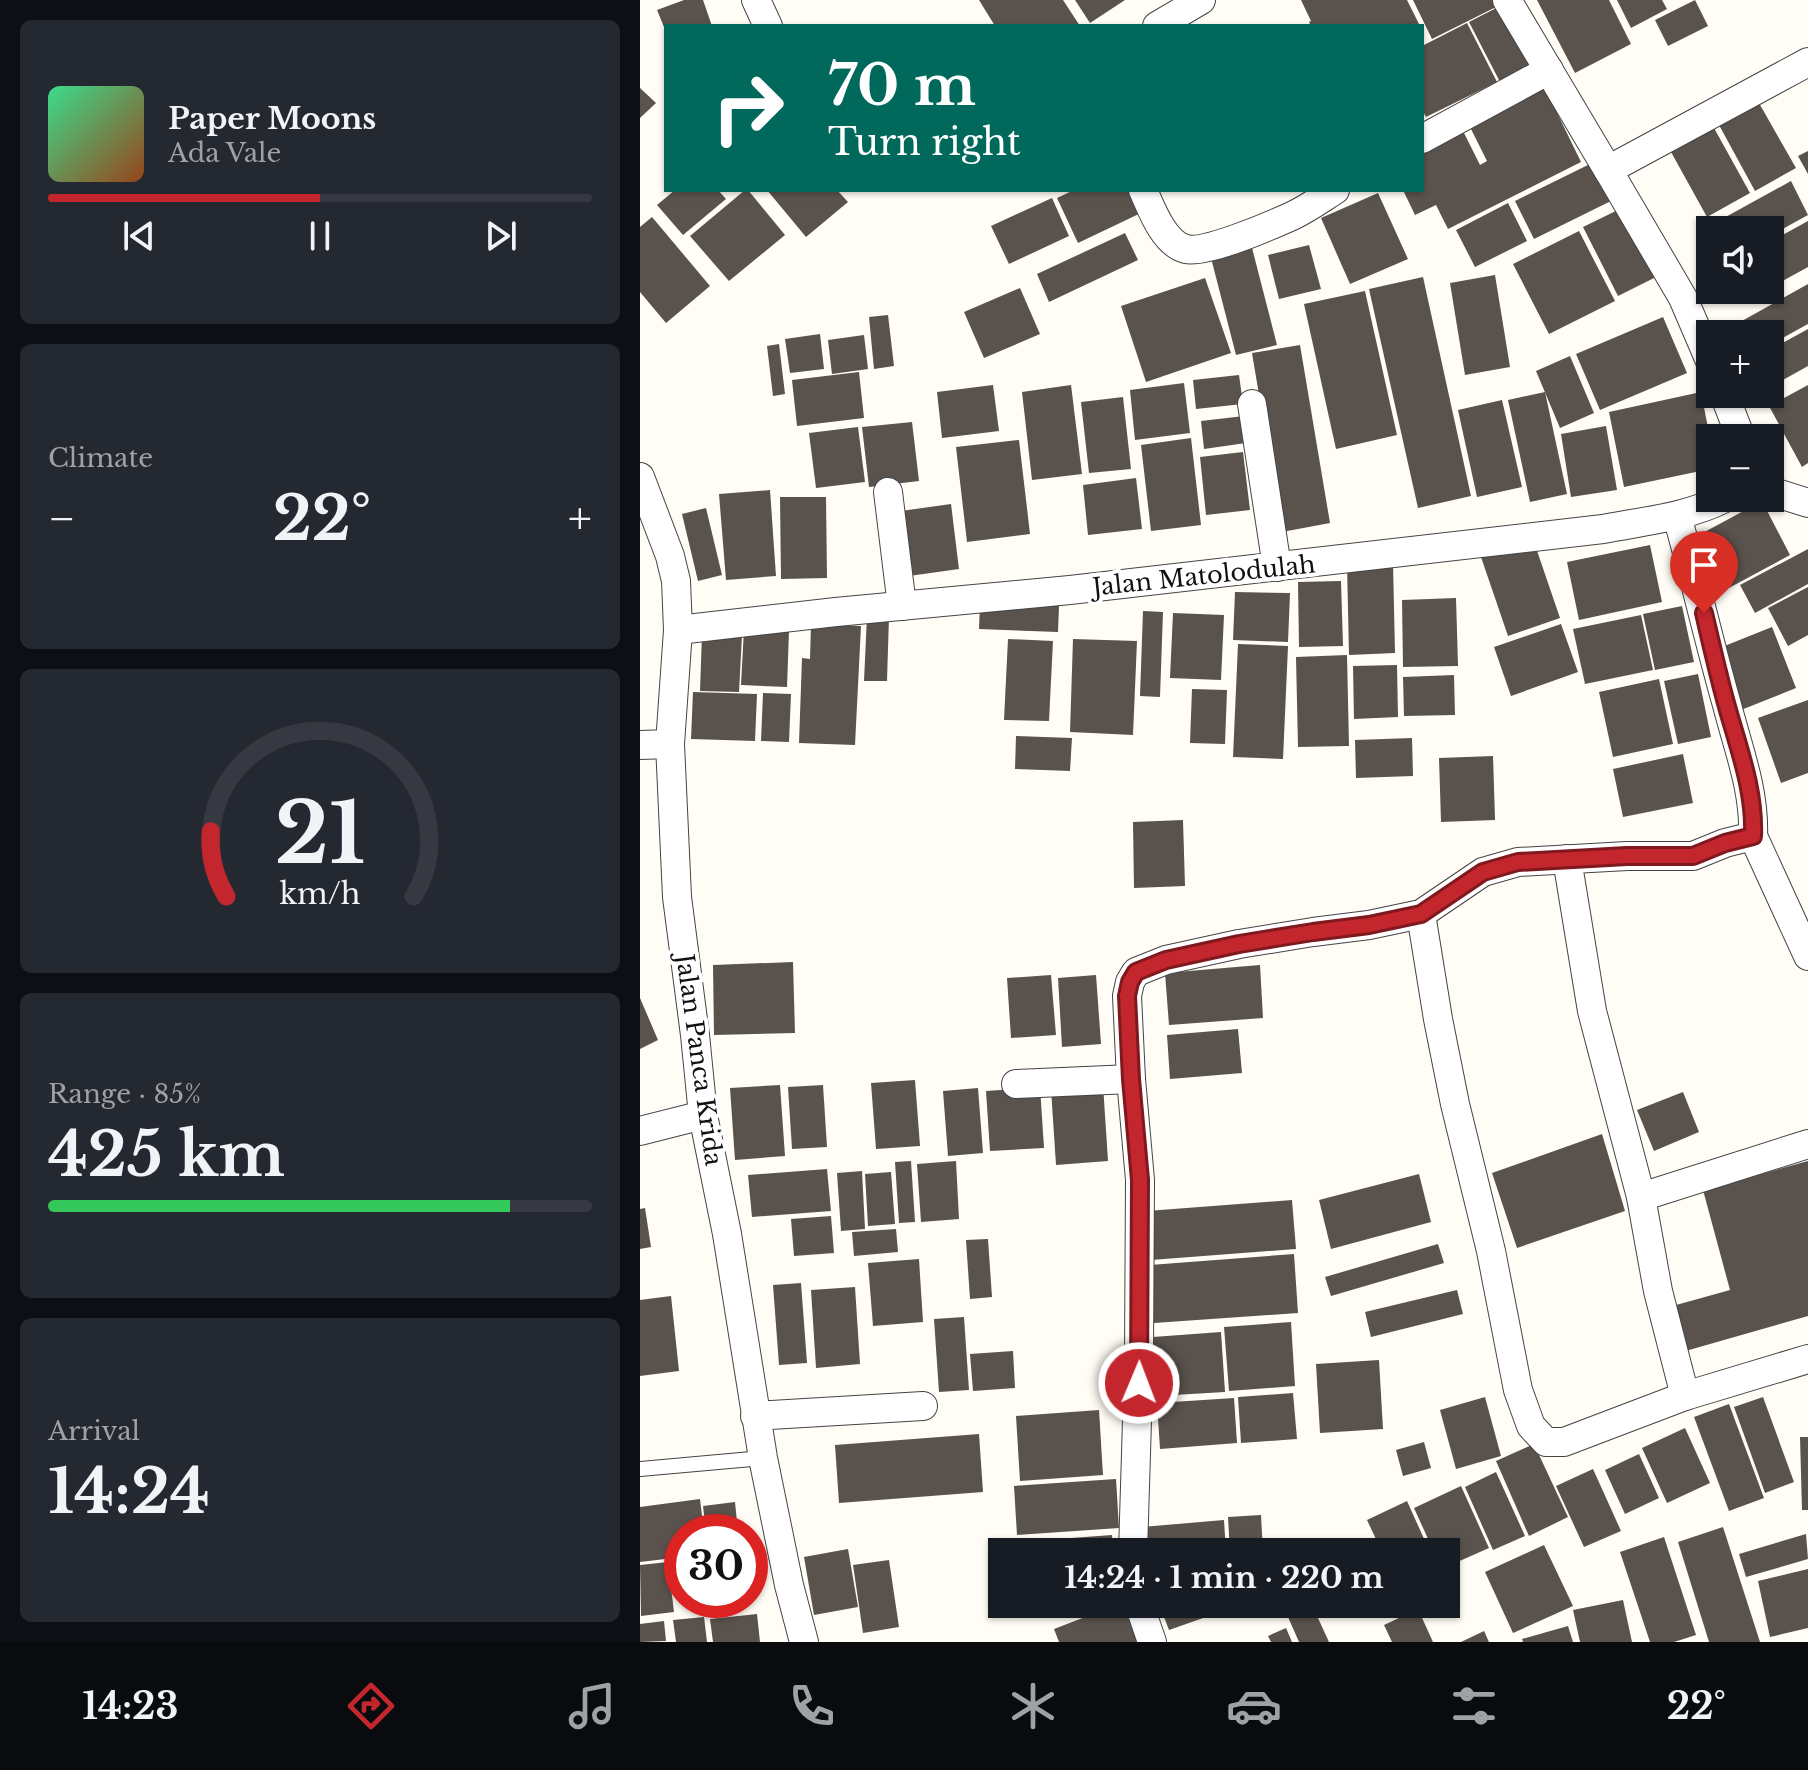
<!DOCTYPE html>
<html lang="en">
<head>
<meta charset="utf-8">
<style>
	:root { --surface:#171b24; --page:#242831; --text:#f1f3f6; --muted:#9ea1a6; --line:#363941; --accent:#c4262e }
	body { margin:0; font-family:"Libre Baskerville",serif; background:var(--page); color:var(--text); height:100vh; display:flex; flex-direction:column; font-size:30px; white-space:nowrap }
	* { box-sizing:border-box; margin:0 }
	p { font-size:26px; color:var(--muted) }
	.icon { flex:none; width:44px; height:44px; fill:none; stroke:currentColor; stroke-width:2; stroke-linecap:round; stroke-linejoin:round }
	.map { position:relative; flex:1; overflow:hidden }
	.details { display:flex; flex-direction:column; gap:20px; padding:20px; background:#0d0f14; width:640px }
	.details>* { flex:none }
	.top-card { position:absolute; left:24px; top:24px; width:760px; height:168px; border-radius:0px; box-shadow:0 2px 6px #0004; background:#00695c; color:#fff; overflow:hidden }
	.tools { position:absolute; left:1056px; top:216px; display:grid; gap:16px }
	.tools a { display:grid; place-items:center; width:88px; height:88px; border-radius:0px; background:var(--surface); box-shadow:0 2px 6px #0004; font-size:40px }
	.speed { position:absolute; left:24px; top:1514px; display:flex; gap:16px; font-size:40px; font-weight:700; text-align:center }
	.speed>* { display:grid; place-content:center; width:104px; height:104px; border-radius:50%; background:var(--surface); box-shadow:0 2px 6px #0004; line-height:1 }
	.speed .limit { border:12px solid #d22; background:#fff; color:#111 }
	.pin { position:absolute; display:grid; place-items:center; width:68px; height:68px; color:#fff; margin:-82px -34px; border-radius:50% 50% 50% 0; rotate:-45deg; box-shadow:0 0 8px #0007 }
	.pin .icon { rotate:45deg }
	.me { position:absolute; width:88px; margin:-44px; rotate:1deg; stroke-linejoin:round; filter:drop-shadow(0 0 6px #0008) }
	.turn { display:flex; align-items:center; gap:28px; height:168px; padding:0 32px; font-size:36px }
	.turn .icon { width:104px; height:104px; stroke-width:2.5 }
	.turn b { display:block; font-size:56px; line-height:68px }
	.big { font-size:60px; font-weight:800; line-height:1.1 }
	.details .card { flex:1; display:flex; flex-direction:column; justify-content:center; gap:12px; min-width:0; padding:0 28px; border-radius:12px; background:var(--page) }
	.details .dial { align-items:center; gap:0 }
	.dial svg { height:208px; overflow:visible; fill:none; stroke:var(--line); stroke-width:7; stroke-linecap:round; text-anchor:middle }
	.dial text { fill:var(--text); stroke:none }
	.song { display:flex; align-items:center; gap:24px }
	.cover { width:96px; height:96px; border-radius:12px; background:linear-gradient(135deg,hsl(150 70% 55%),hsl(20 70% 35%)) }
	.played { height:8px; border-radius:4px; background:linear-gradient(90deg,var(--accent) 50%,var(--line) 50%) }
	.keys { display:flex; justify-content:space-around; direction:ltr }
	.heat { display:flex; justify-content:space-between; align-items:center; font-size:44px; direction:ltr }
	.charge { height:12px; border-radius:6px; background:linear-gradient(90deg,#34c759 85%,var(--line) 0) }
	.trip { position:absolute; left:348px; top:1538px; width:472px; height:80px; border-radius:0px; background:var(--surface); box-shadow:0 2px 6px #0004; font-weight:800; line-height:80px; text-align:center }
	.menu { display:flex; height:128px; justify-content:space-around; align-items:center; background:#090b0e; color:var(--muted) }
	.menu .icon { width:56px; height:56px }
	.menu .on { color:var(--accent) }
	.menu b { font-size:36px; color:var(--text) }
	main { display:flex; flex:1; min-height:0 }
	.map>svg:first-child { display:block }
</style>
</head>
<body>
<main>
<section class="details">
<div class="card">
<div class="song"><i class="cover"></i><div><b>Paper Moons</b><p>Ada Vale</p></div></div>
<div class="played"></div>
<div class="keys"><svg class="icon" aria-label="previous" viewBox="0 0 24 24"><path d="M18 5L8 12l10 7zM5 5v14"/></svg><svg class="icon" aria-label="pause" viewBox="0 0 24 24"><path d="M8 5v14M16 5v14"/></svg><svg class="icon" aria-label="next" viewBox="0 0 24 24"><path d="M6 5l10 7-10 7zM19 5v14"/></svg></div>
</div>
<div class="card"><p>Climate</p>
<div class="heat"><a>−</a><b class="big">22°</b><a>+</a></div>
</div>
<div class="card dial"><svg viewBox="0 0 100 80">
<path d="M14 69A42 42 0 1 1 86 69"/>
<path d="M14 69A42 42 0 0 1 8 44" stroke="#c4262e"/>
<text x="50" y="56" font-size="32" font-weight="700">21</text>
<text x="50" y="72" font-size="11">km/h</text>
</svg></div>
<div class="card"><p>Range · 85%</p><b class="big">425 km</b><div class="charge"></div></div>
<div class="card"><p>Arrival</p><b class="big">14:24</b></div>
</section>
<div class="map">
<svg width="1168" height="1642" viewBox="0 0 1168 1642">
	<rect width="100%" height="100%" fill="#fffdf5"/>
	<g fill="#5a524d">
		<polygon points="44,0 63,0 72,26 26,26 26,32 17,10"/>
		<polygon points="339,0 423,0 440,26 355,26"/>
		<polygon points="435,0 485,0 450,23"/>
		<polygon points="661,0 767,0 780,26 671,26 669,22 671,21"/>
		<polygon points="773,0 855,0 858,6 792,39"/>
		<polygon points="897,0 969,0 991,44 935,73"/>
		<polygon points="977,0 1022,0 1027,9 991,28"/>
		<polygon points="1055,0 1068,26 1028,46 1015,20"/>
		<polygon points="866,3 897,63 860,82 829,22"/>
		<polygon points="827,23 857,82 786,117 782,110 782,46"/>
		<polygon points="903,84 941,162 808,229 796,205 775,215 763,190 782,190 782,147 821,127 840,165 847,161 828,123"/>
		<polygon points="0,88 16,103 0,118"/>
		<polygon points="1119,103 1156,168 1115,191 1079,125"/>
		<polygon points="1074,128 1110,193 1067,217 1031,152"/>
		<polygon points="1168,151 1168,174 1158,156"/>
		<polygon points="954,162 973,200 894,239 875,201"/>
		<polygon points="1151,181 1168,215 1130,236 1130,230 1070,230 1070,245 1062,230"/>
		<polygon points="35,190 78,190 86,199 43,235 17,205"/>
		<polygon points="105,190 108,190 145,235 89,281 50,236"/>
		<polygon points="127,190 197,190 208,202 166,237"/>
		<polygon points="434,190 492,190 503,212 438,243 417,198"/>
		<polygon points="738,193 768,259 710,284 681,218"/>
		<polygon points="412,198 429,236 369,264 351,226"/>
		<polygon points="868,203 887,241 835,267 816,230"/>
		<polygon points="984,207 1018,276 978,296 943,227"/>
		<polygon points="12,217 70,286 26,323 0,292 0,227"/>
		<polygon points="1168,221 1168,267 1130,288 1130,242"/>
		<polygon points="939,231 975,301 909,334 873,264"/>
		<polygon points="485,233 498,260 409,302 397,274"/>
		<polygon points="611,244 637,345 596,355 570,254"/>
		<polygon points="669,245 681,289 639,299 628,255"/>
		<polygon points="855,275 870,367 825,375 810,283"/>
		<polygon points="783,277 831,496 778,508 729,289"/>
		<polygon points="565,278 591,353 506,382 481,306"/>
		<polygon points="1168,284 1168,324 1130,345 1130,334 1107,334 1100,322"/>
		<polygon points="380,288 400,334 344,358 324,312"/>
		<polygon points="1092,290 1126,290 1100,304"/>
		<polygon points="725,291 757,435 696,449 664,304"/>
		<polygon points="248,315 254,366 234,369 229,317"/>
		<polygon points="1023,317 1047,373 960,410 936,354"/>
		<polygon points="1168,329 1168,366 1132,386 1130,382 1130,350"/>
		<polygon points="180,334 184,369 150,373 145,339"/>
		<polygon points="224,335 228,369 192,374 188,340"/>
		<polygon points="139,344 145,394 133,396 127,346"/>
		<polygon points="660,345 690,523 642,532 612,353"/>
		<polygon points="930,356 954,413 920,428 896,371"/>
		<polygon points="219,372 224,418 157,426 152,380"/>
		<polygon points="599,375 603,404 556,409 553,380"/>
		<polygon points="544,383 550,433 495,440 490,390"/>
		<polygon points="353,385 359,431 302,438 297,392"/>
		<polygon points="431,385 442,474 392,480 382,392"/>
		<polygon points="1168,385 1168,463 1162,467 1129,406"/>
		<polygon points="905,392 927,494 890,502 868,400"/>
		<polygon points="1061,392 1070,438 1070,469 984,487 969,412"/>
		<polygon points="483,397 491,469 449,473 441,402"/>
		<polygon points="862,400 882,487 837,497 818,410"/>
		<polygon points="604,416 606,443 564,449 561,421"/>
		<polygon points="272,422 279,481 229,487 222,427"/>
		<polygon points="966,426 977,490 931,497 921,434"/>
		<polygon points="218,427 225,482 176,488 169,433"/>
		<polygon points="551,438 561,525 511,531 501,445"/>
		<polygon points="379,440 390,534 327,542 316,447"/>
		<polygon points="603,452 610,510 566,515 560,457"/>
		<polygon points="496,478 502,529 448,535 443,485"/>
		<polygon points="130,490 136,576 86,580 79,494"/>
		<polygon points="140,497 186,497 187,578 141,579"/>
		<polygon points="1122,501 1150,555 1087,589 1059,535"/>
		<polygon points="311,504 319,569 269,576 261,511"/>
		<polygon points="66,508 82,575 58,581 42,514"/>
		<polygon points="893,539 920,618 868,636 841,557"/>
		<polygon points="1010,545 1022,602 939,620 927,562"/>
		<polygon points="1168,549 1168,584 1115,613 1100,585"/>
		<polygon points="753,563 755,653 709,655 707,564"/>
		<polygon points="701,581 703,646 659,647 658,582"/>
		<polygon points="1168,587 1168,635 1148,646 1128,608"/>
		<polygon points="595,592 650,593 648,642 593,640"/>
		<polygon points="816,598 818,666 763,667 762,600"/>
		<polygon points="340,603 419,606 418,632 339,629"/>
		<polygon points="1042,606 1054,662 1015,670 1003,614"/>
		<polygon points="503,611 523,612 520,697 500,696"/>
		<polygon points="533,613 584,615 581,680 530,678"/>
		<polygon points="1001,615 1013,670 945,684 933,629"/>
		<polygon points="227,616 249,616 247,681 224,681"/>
		<polygon points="171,624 221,626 215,745 159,743 162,658 170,659"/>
		<polygon points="921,624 938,672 871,696 854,647"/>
		<polygon points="1132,627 1156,688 1101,710 1077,649"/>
		<polygon points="104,629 149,631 147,687 101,685"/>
		<polygon points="62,634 102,635 99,692 60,691"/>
		<polygon points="368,639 413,641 409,721 364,720"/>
		<polygon points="433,639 497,641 493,735 430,732"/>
		<polygon points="598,644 648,646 643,759 593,757"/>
		<polygon points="707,655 709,746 658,747 656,657"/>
		<polygon points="757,665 758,717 714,719 713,666"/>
		<polygon points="1058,674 1071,737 1038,744 1024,681"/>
		<polygon points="814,675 815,715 764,716 763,677"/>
		<polygon points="1019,679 1033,744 973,757 959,692"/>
		<polygon points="552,689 587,690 585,744 550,743"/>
		<polygon points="53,692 117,694 115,741 51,739"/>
		<polygon points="123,693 151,694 149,742 121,741"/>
		<polygon points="1168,700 1168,773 1141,783 1118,718"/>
		<polygon points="376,736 432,738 430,771 375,769"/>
		<polygon points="772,738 773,776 716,778 715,740"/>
		<polygon points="1043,754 1053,803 983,817 973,769"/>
		<polygon points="853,756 855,820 801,822 799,758"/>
		<polygon points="543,820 545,886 494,888 493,822"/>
		<polygon points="153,962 155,1033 74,1035 73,965"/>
		<polygon points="620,965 623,1018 529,1025 525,973"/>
		<polygon points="411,975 416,1035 371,1038 367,978"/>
		<polygon points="456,975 461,1044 422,1047 418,978"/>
		<polygon points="0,998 18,1040 0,1049"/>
		<polygon points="598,1029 602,1073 530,1079 527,1035"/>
		<polygon points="275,1080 280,1146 236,1149 231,1083"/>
		<polygon points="140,1085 145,1156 95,1160 90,1088"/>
		<polygon points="183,1085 187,1147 152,1149 148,1087"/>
		<polygon points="463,1085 468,1161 416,1165 411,1089"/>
		<polygon points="400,1087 404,1148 350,1151 346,1091"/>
		<polygon points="338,1088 343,1153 308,1156 303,1091"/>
		<polygon points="1043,1092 1059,1132 1014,1151 997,1110"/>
		<polygon points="962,1134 985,1211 877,1248 852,1173"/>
		<polygon points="271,1161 275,1222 259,1223 255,1162"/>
		<polygon points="316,1161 319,1219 281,1222 277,1164"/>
		<polygon points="1168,1161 1168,1316 1042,1352 1029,1307 1090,1290 1063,1190"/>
		<polygon points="187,1169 191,1211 112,1217 108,1175"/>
		<polygon points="222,1171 225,1229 201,1231 197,1173"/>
		<polygon points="251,1172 255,1224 228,1226 225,1174"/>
		<polygon points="779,1174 791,1222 691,1249 679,1200"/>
		<polygon points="652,1200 656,1249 511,1260 507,1211"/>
		<polygon points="5,1208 11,1247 0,1249 0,1209"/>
		<polygon points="191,1216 194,1253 154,1256 151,1219"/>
		<polygon points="256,1229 258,1252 214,1256 212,1232"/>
		<polygon points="348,1239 352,1297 330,1299 326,1240"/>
		<polygon points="798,1244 804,1263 691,1296 685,1277"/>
		<polygon points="654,1254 658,1313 514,1323 510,1265"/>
		<polygon points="279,1259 283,1322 233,1326 228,1263"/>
		<polygon points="161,1283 167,1363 139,1365 133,1285"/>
		<polygon points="215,1287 220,1364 176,1368 171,1290"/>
		<polygon points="817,1290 823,1314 731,1337 725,1312"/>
		<polygon points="31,1296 39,1371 0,1376 0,1300"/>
		<polygon points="324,1317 329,1390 299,1392 294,1319"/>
		<polygon points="651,1322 655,1386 589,1391 584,1327"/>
		<polygon points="581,1332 585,1392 517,1396 513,1337"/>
		<polygon points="373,1351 375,1388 333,1391 330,1354"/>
		<polygon points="739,1360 743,1429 680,1433 676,1364"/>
		<polygon points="653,1393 657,1439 601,1443 598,1397"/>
		<polygon points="845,1397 861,1456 816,1469 800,1410"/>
		<polygon points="1123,1397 1154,1482 1125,1493 1094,1407"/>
		<polygon points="594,1398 597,1443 520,1449 517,1403"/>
		<polygon points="1089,1404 1124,1498 1089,1511 1054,1417"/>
		<polygon points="459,1410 463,1475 380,1481 376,1416"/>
		<polygon points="1045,1428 1070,1483 1027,1503 1002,1448"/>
		<polygon points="339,1434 343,1492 199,1503 195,1445"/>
		<polygon points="1160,1437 1168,1437 1168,1510 1162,1510"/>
		<polygon points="784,1442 791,1468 763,1476 756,1450"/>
		<polygon points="894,1444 928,1517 889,1536 856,1461"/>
		<polygon points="999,1454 1019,1498 985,1514 965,1470"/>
		<polygon points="953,1469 981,1531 944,1547 916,1486"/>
		<polygon points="856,1472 885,1536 853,1550 825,1487"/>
		<polygon points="476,1479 479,1528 377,1535 374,1486"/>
		<polygon points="821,1486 849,1548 806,1567 806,1552 794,1552 774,1508"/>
		<polygon points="60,1499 64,1532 42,1532 42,1557 0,1562 0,1507"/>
		<polygon points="767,1501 790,1552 742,1552 727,1520"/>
		<polygon points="95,1502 98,1532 66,1532 63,1506"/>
		<polygon points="621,1515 623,1552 590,1552 588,1517"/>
		<polygon points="584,1520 586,1552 503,1552 502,1527"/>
		<polygon points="1083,1527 1120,1642 1069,1642 1038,1542"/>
		<polygon points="1166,1534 1168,1559 1106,1577 1099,1554"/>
		<polygon points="472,1535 473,1552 392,1552 391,1541"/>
		<polygon points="1024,1537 1056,1635 1034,1642 1010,1642 980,1552"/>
		<polygon points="904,1545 933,1606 873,1633 845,1572"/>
		<polygon points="208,1549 218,1607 174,1615 164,1557"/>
		<polygon points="249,1560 259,1627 223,1633 213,1565"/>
		<polygon points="28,1562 34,1612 1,1616 0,1565"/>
		<polygon points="1168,1569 1168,1628 1130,1637 1118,1581"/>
		<polygon points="983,1600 992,1642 940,1642 933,1610"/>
		<polygon points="479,1604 484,1604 499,1642 419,1642 414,1629"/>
		<polygon points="519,1604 603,1604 529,1630"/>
		<polygon points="672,1605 689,1642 659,1642 648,1617"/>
		<polygon points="778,1609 793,1642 752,1642 744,1625"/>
		<polygon points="117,1614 120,1642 73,1642 70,1619"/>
		<polygon points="64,1617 67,1642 36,1642 33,1620"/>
		<polygon points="24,1621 26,1641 0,1642 0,1624"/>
		<polygon points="928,1626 933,1642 883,1642 882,1639"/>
		<polygon points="646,1628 652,1642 631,1642 628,1636"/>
		<polygon points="844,1631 849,1642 821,1642"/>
	</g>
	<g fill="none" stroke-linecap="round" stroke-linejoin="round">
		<defs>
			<polyline id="service" points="0,1469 123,1458"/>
			<g id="minor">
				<polyline points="116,0 128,26"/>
				<polyline points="867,0 968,170"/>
				<polyline points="517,26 561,0"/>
				<polyline points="782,139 909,70"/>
				<path d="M503 190C511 208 524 244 546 249 565 254 632 225 652 216 667 209 681 199 695 190"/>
				<polyline points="1070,361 1043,298 968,170 1168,62"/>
				<polyline points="1084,394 1101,438"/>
				<polyline points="612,404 637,567"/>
				<polyline points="0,477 30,556 36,581 38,630 30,744 37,897 55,1035 63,1115 87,1234 123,1458 149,1585 164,1642"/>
				<polyline points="1130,491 1168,503"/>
				<polyline points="248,492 262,606"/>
				<path d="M38 630 196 612 430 590 963 529C1005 521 1048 517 1085 498"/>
				<polyline points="0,745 30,744"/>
				<polyline points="1113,836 1168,956"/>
				<polyline points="927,859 952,1011 1001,1197 1018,1291 1045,1396"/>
				<polyline points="781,914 798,1019 815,1104 851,1251 878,1390 891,1426 906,1442 924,1442 1045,1396 1168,1359"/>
				<polyline points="376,1084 491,1079"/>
				<polyline points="0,1131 63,1115"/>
				<polyline points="1001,1197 1168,1144"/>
				<polyline points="115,1416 283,1406"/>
				<path d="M493 1552 499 1355 500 1180 491 1079 487 996 490 982 496 972 526 960 599 944 673 932 729 925 781 914 843 872 878 862 987 856H1053L1085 843 1113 836C1115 791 1098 748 1087 705 1069 642 1055 579 1037 516"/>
				<polyline points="499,1604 512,1642"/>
			</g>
		</defs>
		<use href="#service" stroke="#444" stroke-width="16"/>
		<use href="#minor" stroke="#444" stroke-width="30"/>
		<use href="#service" stroke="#fff" stroke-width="14"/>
		<use href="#minor" stroke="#fff" stroke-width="28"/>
	</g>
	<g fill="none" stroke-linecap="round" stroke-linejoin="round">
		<defs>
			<path id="route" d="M499 1383 500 1180 491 1079 487 996 490 982 496 972 526 960 599 944 673 932 729 925 781 914 843 872 878 862 987 856H1053L1085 843 1113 836C1115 790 1098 747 1086 703 1078 674 1071 643 1064 613"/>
		</defs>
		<use href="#route" stroke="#7f191e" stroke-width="20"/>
		<use href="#route" stroke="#c4262e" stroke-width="14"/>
	</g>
	<g text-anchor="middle" stroke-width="8" stroke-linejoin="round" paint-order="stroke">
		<g font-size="24" fill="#111" stroke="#fff">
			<text transform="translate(564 576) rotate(-6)" y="8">Jalan Matolodulah</text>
			<text transform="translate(59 1060) rotate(82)" y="8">Jalan Panca Krida</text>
		</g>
	</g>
</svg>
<div class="tools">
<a><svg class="icon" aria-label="sound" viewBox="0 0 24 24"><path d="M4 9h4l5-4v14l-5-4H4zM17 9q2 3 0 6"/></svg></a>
<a>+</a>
<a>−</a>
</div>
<div class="speed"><div class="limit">30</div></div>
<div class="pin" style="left:1064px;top:613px;background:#d93025"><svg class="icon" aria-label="arrive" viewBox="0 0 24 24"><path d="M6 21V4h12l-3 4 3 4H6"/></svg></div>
<svg class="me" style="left:499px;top:1383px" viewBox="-20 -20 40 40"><circle r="17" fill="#c4262e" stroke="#fff" stroke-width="3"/><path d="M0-11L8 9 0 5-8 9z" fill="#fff"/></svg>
<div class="trip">14:24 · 1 min · 220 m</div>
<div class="top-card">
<div class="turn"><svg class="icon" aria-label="right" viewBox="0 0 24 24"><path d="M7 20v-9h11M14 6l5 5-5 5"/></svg><div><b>70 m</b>Turn right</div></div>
</div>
</div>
</main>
<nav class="menu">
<b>14:23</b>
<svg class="icon on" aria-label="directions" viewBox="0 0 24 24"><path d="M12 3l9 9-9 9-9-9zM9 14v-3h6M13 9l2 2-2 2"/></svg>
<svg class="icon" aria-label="music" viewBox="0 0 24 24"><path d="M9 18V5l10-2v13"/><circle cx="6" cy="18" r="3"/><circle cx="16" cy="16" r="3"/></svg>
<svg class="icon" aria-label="phone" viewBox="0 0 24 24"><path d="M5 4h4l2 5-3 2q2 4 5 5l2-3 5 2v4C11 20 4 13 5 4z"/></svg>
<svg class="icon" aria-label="climate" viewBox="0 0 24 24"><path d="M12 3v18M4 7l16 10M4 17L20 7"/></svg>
<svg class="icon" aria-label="car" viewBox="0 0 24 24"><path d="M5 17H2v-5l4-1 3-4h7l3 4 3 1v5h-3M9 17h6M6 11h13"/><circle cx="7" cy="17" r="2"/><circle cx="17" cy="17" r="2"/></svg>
<svg class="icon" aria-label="filters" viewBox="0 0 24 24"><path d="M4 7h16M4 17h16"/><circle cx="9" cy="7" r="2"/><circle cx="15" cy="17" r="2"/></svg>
<b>22°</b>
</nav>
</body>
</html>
